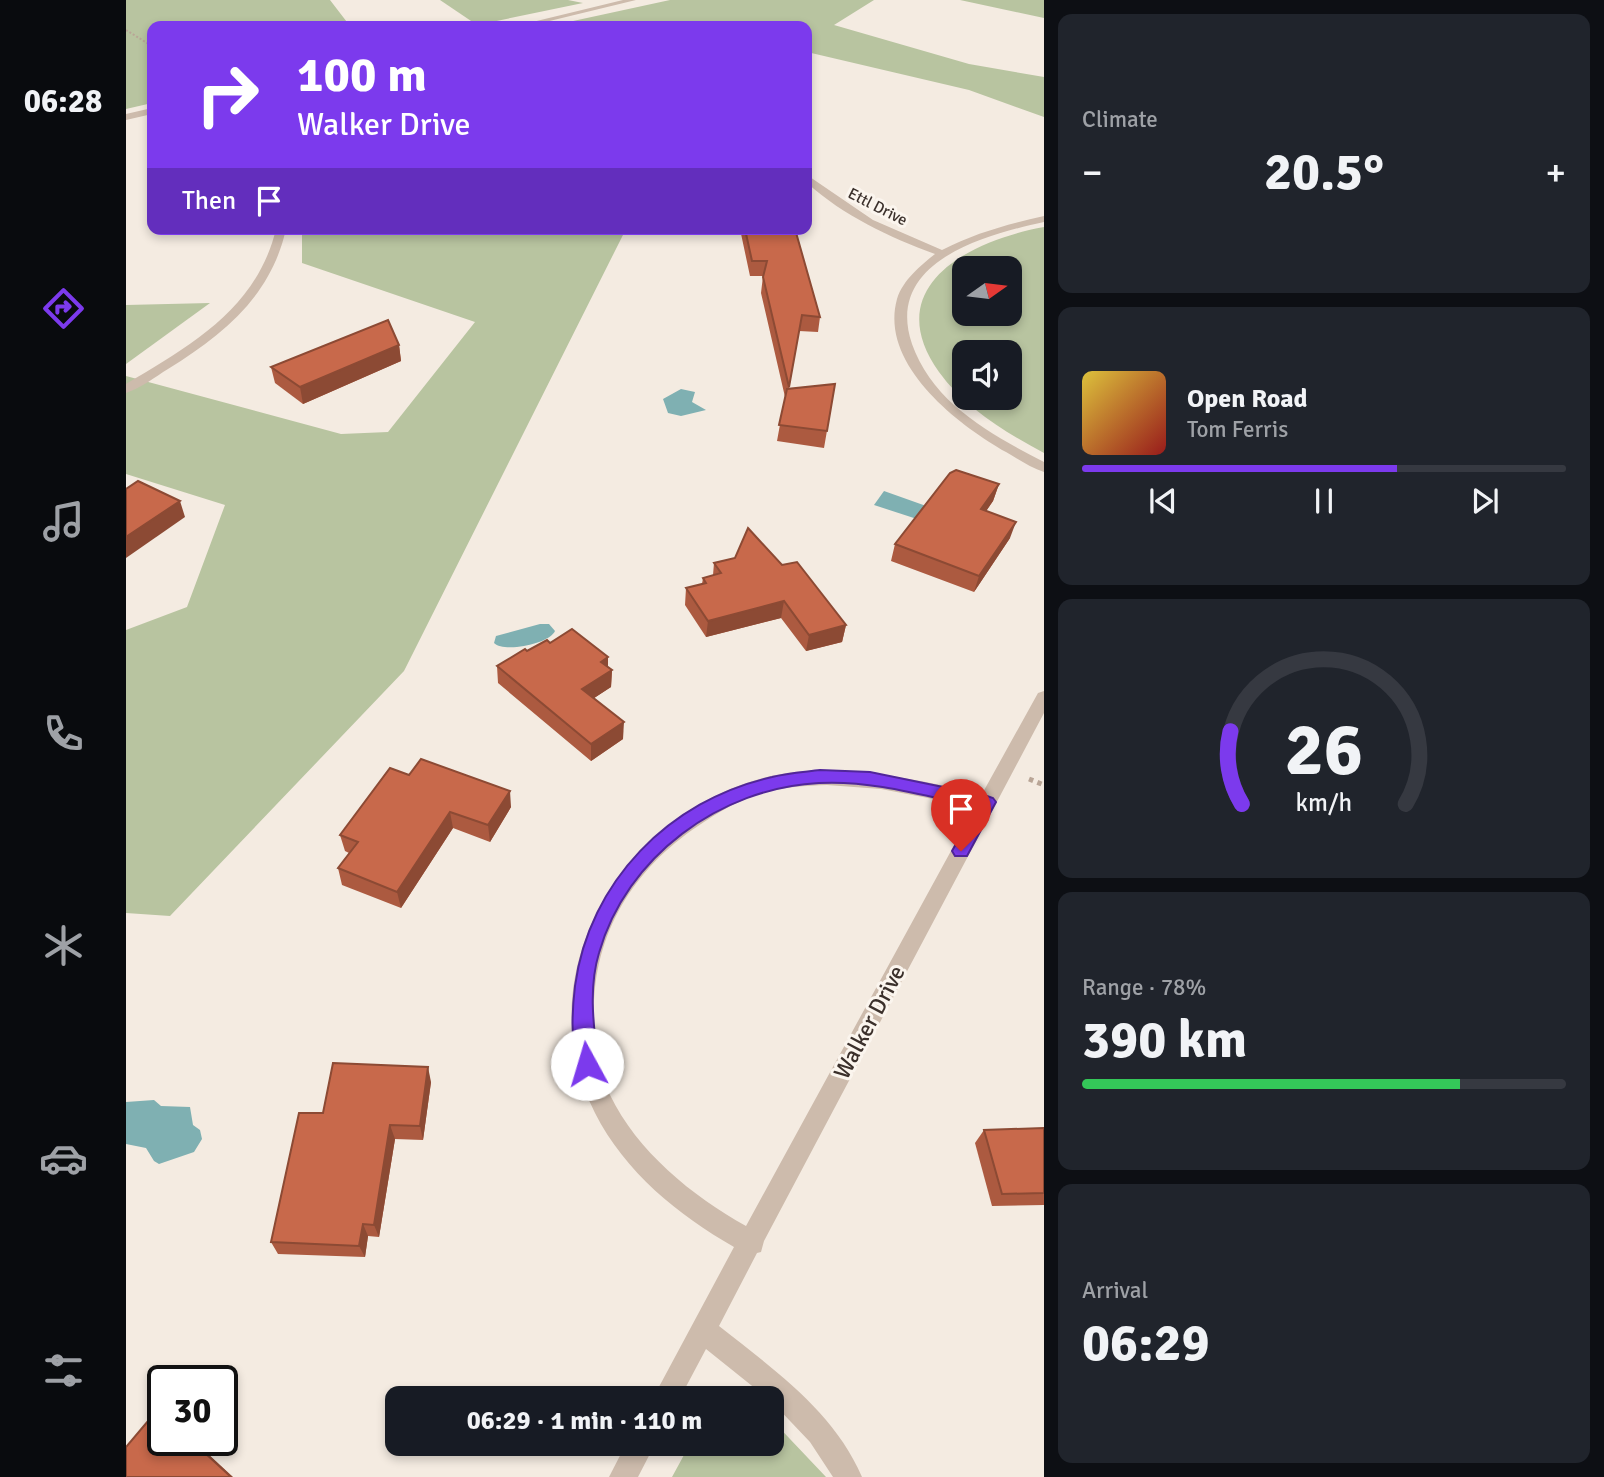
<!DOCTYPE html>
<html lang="en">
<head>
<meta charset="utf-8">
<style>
	:root { --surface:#171b24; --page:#20242c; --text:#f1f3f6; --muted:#9ea1a6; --line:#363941; --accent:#7c3aed }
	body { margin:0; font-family:Signika,sans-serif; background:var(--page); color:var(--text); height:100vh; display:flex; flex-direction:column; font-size:26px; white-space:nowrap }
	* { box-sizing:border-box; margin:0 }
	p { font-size:23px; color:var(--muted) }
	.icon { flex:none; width:38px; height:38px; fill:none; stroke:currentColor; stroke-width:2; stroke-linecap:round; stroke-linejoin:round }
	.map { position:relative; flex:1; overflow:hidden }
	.side { display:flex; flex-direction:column; gap:14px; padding:14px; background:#0d0f14; width:560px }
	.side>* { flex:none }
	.banner { position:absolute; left:21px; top:21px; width:665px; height:214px; border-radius:14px; box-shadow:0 4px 10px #0003; background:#7c3aed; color:#fff; overflow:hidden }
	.needle { width:46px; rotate:76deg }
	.controls { position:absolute; left:826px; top:256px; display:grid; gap:14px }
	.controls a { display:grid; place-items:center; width:70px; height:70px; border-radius:14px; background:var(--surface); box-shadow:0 4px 10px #0003; font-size:35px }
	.speed { position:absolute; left:21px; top:1365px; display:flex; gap:14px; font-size:35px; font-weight:700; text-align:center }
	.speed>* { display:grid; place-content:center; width:91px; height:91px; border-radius:50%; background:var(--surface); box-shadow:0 4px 10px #0003; line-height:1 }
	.speed .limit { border:4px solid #111; border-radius:10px; background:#fff; color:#111 }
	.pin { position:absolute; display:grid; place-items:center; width:60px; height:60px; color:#fff; margin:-72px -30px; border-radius:50% 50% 50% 0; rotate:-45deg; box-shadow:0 0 7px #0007 }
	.pin .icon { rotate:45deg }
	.me { position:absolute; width:77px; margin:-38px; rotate:354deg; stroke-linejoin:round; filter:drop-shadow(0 0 5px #0008) }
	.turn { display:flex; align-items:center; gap:24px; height:147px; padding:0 35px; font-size:32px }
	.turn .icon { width:91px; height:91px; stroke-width:2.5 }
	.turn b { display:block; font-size:49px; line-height:60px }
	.then { display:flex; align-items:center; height:66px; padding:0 35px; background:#0003; gap:14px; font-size:26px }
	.big { font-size:52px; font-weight:800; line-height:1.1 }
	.side .tile { flex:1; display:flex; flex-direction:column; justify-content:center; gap:10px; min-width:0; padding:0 24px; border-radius:14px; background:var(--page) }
	.side .dial { align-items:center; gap:0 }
	.dial svg { height:182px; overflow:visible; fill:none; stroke:var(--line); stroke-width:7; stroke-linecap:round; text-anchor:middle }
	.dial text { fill:var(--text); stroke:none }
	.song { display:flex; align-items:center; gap:21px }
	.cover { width:84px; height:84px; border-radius:10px; background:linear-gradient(135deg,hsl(50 70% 55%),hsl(0 70% 35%)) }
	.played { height:7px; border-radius:4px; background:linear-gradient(90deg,var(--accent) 65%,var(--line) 65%) }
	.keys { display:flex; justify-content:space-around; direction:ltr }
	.heat { display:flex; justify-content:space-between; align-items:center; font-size:38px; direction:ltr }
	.charge { height:10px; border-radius:5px; background:linear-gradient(90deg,#34c759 78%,var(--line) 0) }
	.trip { position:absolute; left:259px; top:1386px; width:399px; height:70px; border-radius:14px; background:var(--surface); box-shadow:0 4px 10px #0003; font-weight:800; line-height:70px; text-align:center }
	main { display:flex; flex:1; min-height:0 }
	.dock { display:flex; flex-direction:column; width:126px; justify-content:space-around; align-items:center; background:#090b0e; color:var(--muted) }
	.dock .icon { width:49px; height:49px }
	.dock .selected { color:var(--accent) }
	.dock b { font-size:32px; color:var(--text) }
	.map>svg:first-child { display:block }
</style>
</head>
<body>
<main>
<nav class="dock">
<b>06:28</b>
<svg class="icon selected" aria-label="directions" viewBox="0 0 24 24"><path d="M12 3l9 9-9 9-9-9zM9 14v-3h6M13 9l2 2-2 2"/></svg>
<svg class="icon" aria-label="music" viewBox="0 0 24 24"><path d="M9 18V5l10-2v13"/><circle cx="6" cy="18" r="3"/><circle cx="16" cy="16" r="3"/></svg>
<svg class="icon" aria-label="phone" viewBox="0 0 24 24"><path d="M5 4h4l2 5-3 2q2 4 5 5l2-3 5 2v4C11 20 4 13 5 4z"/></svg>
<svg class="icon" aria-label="climate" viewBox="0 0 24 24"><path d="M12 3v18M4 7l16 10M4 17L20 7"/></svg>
<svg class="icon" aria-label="car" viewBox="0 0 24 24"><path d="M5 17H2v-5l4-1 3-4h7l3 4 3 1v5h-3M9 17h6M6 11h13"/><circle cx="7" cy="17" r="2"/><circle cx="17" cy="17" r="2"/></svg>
<svg class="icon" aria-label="filters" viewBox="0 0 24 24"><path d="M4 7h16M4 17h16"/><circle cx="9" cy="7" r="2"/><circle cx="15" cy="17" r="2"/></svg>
</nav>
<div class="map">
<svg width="918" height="1477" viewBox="0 0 918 1477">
	<rect width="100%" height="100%" fill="#f4ebe1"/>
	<g fill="#b8c4a0" fill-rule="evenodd">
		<polygon points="0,0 204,0 224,26 26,26 26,103 0,109"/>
		<polygon points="314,0 442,0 457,3 351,25"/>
		<polygon points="544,0 748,0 708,25 843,64 918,77 918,117 843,90 681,52 681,26 424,26"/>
		<polygon points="834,0 918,0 918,18"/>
		<path d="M918 227V453C879 432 839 408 813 372 752 286 845 240 918 227ZM838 268H884V313H838ZM838 352H884V397H838Z"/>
		<polygon points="176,229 500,229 278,671 44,916 0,913 0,630 61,607 99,505 0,474 0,376 215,434 262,432 349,322 176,263"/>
		<polygon points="84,303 0,364 0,305"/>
		<polygon points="646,1420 700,1477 546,1477 564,1444 646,1444"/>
	</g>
	<g fill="#7fb0b2">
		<polygon points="555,389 569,392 566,402 580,410 555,416 542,413 537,399"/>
		<polygon points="758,491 803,507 794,520 748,505"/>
		<path d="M414 624H423L429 631C423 644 378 653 368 643L370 636Z"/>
		<polygon points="28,1100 35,1106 64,1107 67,1125 74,1130 76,1139 68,1152 33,1164 28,1161 20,1148 0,1144 0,1102"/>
	</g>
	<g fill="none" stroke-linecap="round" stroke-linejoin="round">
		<polyline stroke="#b9a596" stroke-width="2" stroke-dasharray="2 2" stroke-linecap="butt" points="0,30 26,46"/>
		<polyline stroke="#b9a596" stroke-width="5" stroke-dasharray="4.5 4.5" stroke-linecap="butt" points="903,779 918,785"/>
		<g fill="#cdbbac" fill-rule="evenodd">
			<polygon points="497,0 510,0 403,26 390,26"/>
			<polygon points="26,108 26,114 0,120 0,114"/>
			<path d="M681 175 747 220 816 250C849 233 882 224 918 216V222C858 235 758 262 786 344 794 367 810 389 828 405 855 429 887 446 918 462V472C905 468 892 459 880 452 831 424 753 364 771 299 777 280 794 266 809 254 763 237 718 216 681 183Z"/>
			<path d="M150 229H160C145 296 98 334 42 369 29 377 15 388 0 393V384C66 345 131 308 150 229Z"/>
			<path d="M918 691V713L638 1241 635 1252 631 1253 593 1326C647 1369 708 1411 736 1477H707L684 1442 646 1402V1398H641L580 1349 554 1398H527L608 1247C552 1215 499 1172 469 1113 399 975 495 815 637 778 709 759 785 779 856 794L912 693ZM701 785 755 789 849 807 620 1226C566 1196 511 1151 484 1095 472 1071 469 1043 468 1017 466 936 506 870 572 826 591 813 611 801 633 794 655 787 678 786 701 785Z"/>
			<polygon points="500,1444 529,1444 512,1477 483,1477"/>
		</g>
	</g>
	<g fill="#ac5a40">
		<polygon points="614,229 669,229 694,317 692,332 673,331 663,389 709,384 698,448 651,441 659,397 635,293 637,276 624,276"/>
		<polygon points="273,345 275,361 177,404 149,383 145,367"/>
		<polygon points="873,484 867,501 860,511 884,538 848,592 765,561 769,544"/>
		<polygon points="588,563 656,565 720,625 716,642 680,651 655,618 580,637 559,605 560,588 576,584 577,578 587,575"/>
		<polygon points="424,643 482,667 486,670 485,687 468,698 497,739 465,761 372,683 371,666 401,651"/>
		<polygon points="283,775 385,807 364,842 327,828 275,908 216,885 212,868 223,853 219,851 214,835"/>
		<polygon points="305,1082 297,1140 269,1139 253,1237 242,1236 239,1257 152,1254 145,1242 197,1113"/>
		<polygon points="918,1128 918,1205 866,1206 849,1143 858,1130"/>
	</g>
	<g fill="#8c4a34">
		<polygon points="273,345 275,361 177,404 174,387"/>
		<polygon points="873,484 867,501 850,526 855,509"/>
		<polygon points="54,501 59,517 0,558 0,537"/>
		<polygon points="890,522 884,538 848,592 853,576"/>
		<polygon points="658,601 655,618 580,637 582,621"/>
		<polygon points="720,625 716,642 680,651 683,635"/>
		<polygon points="482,657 482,672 486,670 485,687 456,706 456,689 475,662"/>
		<polygon points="498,722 497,739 465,761 465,744"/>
		<polygon points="384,791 385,807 364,842 362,825"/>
		<polygon points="324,812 327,828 275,908 271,892"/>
		<polygon points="302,1067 305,1082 297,1140 294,1126"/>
		<polygon points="264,1125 269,1139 253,1237 248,1225"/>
		<polygon points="237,1224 242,1236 239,1257 233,1246"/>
		<polygon points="65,1440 67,1440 107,1477 105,1477"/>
	</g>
	<g fill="#c8694b" stroke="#8c4a34" stroke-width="2">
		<polygon points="619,229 669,229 694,317 676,315 663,387 637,277 641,261 626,261"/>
		<polygon points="262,320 273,345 174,387 145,367"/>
		<polygon points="709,384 701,431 653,425 661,389"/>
		<polygon points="830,470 873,484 855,509 890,522 853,576 769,544 824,473"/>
		<polygon points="12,481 54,501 0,537 0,489"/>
		<polygon points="622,528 656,565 671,562 720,625 683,635 658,601 582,621 560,588 580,583 577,578 595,573 588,563 609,558"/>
		<polygon points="446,629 482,657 475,662 486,670 456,689 498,722 465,744 371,666 399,649 401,651 421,640 424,643"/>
		<polygon points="295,759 384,791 362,825 324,812 271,892 212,868 232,842 214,835 264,768 283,775"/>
		<polygon points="207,1063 302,1067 294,1126 264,1125 248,1225 237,1224 233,1246 145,1242 173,1113 197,1113"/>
		<polygon points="918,1128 918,1193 876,1194 858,1130"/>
		<polygon points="22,1421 37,1421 37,1440 65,1440 105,1477 0,1477 0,1447"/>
	</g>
	<path fill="#7c3aed" stroke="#51269a" stroke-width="2" d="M694 770 744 772 861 796 867 798 870 802 841 856H829L826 851 851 807C799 796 746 780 693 783 594 788 500 857 473 953 462 989 468 1028 472 1064L469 1071 461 1073 454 1071C444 1047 446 1011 449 986 463 882 543 800 646 777 661 773 678 772 694 770Z"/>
	<g text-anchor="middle" stroke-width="6" stroke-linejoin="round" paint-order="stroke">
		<g font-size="16" fill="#3b302b" stroke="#fbf5ee">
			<text transform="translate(752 206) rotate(27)" y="6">Ettl Drive</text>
		</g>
		<g font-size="23" fill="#3b302b" stroke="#fbf5ee">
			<text transform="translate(743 1022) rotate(-62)" y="8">Walker Drive</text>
		</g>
	</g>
</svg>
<div class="controls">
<a><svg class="needle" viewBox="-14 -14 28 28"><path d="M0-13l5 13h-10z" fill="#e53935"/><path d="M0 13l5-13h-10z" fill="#9ea1a6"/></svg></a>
<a><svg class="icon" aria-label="sound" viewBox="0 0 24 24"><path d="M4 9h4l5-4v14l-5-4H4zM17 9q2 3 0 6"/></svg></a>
</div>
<div class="speed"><div class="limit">30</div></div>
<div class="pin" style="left:835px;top:851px;background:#d93025"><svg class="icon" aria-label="arrive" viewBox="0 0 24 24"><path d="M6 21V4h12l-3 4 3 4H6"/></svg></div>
<svg class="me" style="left:461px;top:1064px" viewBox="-20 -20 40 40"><circle r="19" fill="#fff"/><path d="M0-13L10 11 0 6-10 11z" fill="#7c3aed"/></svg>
<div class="trip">06:29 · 1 min · 110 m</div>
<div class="banner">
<div class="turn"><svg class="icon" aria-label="right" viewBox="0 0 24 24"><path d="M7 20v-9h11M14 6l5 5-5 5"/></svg><div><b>100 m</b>Walker Drive</div></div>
<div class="then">Then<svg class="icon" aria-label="arrive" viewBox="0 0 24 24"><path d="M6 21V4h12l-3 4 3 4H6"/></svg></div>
</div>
</div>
<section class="side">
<div class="tile"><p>Climate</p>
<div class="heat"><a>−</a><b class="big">20.5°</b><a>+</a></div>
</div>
<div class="tile">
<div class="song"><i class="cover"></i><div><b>Open Road</b><p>Tom Ferris</p></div></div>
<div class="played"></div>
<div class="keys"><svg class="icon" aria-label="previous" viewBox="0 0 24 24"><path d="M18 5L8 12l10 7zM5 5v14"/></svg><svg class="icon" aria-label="pause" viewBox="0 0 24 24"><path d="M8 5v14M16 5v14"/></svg><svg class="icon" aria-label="next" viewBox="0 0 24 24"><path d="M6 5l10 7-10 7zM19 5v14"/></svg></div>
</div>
<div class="tile dial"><svg viewBox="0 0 100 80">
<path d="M14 69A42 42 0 1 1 86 69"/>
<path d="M14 69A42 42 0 0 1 9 37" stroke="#7c3aed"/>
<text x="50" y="56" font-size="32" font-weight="700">26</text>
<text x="50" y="72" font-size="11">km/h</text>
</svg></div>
<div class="tile"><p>Range · 78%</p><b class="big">390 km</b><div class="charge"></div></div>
<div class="tile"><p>Arrival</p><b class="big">06:29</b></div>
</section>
</main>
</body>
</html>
